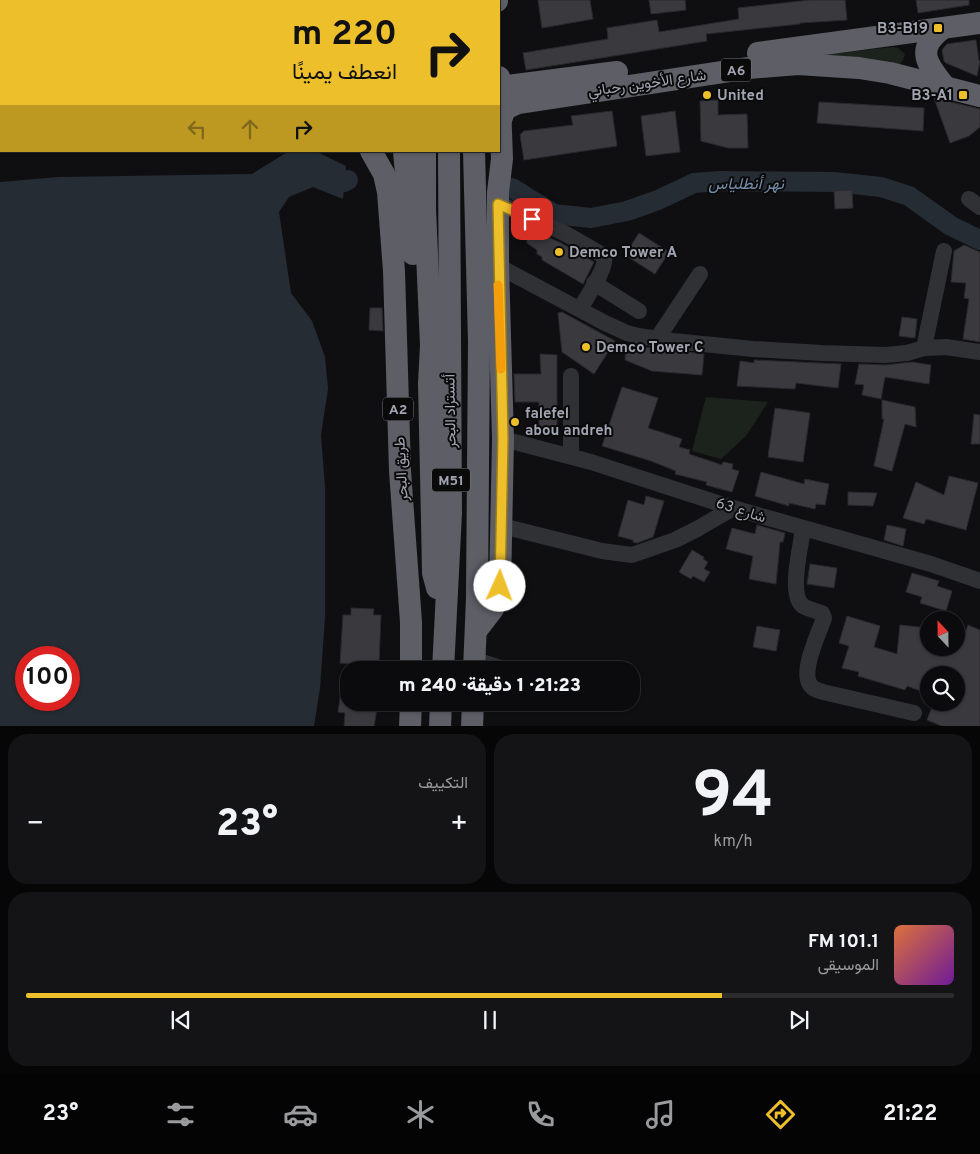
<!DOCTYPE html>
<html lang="ar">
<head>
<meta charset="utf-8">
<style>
	:root { --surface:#0b0b0d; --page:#141416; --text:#f1f3f6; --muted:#9a9b9d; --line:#2b2b2e; --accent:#edc02b }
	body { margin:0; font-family:Overpass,Vazirmatn,sans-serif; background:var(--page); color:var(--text); direction:rtl; height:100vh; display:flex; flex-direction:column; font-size:19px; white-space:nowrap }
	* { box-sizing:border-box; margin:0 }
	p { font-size:16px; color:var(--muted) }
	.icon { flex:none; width:28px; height:28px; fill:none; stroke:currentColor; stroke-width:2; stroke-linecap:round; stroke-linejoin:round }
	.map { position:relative; height:726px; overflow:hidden; direction:ltr }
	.drawer { display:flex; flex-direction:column; gap:8px; padding:8px; background:#060607; flex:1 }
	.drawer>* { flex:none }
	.top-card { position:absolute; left:0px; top:0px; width:500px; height:152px; box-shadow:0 1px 4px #0004,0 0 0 1px var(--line); direction:rtl; background:#edc02b; color:#111; overflow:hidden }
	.needle { width:32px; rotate:338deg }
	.controls { position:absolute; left:920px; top:611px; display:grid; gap:10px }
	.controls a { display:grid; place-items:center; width:45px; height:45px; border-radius:50%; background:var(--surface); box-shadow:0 1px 4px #0004,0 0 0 1px var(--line); font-size:25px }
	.speed { position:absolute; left:15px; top:646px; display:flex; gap:10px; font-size:25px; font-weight:700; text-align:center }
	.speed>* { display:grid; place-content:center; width:65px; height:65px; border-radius:50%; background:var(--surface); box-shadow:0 1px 4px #0004,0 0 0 1px var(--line); line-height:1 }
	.speed .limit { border:8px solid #d22; background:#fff; color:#111 }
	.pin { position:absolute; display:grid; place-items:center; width:42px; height:42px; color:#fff; margin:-21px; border-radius:10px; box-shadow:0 2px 8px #0006 }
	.me { position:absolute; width:55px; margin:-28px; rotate:2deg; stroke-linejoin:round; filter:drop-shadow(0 0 4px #0008) }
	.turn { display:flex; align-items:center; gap:18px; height:105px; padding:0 20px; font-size:22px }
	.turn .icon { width:65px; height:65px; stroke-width:2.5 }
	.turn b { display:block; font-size:35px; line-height:42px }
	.lanes { display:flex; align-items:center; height:48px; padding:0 20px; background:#0003; justify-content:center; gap:25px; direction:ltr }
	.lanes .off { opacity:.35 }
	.big { font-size:38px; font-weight:800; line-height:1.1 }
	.drawer .card { flex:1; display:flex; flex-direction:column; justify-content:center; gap:8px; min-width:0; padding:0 18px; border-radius:20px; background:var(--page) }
	.drawer .dial { align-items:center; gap:0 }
	.dial b { font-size:65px; line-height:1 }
	.song { display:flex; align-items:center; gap:15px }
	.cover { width:60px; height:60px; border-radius:8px; background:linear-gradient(135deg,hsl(20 70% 55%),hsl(280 70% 35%)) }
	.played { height:5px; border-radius:2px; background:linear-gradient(90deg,var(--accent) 75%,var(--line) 75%) }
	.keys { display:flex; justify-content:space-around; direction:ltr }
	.heat { display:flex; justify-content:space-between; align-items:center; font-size:28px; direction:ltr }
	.drawer .tiles { flex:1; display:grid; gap:8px; grid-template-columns:1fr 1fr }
	.card:last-child { grid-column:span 2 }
	.trip { position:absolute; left:340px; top:661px; width:300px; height:50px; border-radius:20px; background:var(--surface); box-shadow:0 1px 4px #0004,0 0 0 1px var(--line); font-weight:800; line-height:50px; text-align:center; direction:rtl }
	.tab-bar { display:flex; height:80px; justify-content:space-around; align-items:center; background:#040405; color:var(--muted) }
	.tab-bar .icon { width:35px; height:35px }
	.tab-bar .on { color:var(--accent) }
	.tab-bar b { font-size:22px; color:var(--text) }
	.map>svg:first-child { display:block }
</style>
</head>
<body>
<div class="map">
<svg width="980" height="727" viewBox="0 0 980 727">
	<rect width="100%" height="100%" fill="#0f0f11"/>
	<g fill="#1c231d">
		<polygon points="893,47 898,48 905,54 903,60 899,65 820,55"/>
		<polygon points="706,397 768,402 746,436 721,459 692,451"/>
	</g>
	<path fill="#262c34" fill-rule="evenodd" d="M289 151H315L346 166 343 199 313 187 289 197 279 212 291 293 312 321 325 357 328 389 321 435 325 487V617L320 688 314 726H0V182L59 177 252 174ZM26 658H69V700H26Z"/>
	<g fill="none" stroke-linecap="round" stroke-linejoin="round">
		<g stroke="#262c34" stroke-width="20">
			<polyline points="344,182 348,180"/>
			<polyline points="512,188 554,214 591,218 627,211 658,200 694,183 720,181 834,182 881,187 909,196 951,226 980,240"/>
		</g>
	</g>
	<g fill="#3a393e" stroke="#2a292d">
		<polygon points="538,0 590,0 593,19 542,28"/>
		<polygon points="649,0 685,0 686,10 651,14"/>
		<polygon points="810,0 845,0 847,20 800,23 800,24 706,34 707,41 526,70 523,53 608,39 607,28 657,20 659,32 739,19 738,8"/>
		<polygon points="916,0 969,0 969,5 918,13"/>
		<polygon points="976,40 979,61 980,61 977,76 946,63 944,61 942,50 947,44"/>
		<polygon points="934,98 980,109 980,127 969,136 950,143"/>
		<polygon points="718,100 718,115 747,114 748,148 728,148 701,141 700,101"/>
		<polygon points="819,102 924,108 923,131 817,123"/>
		<polygon points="612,111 617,146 524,160 520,135 524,131 573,125 571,116"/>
		<polygon points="675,111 680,152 646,156 641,116"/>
		<polygon points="852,190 853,208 835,209 834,191"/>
		<polygon points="526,227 561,243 594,262 583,284 542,260 542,257 537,254 537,250 527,243"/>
		<polygon points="639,233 669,252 655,274 625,255"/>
		<polygon points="964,245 980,252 980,342 963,339 969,299 964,298 966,283 951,282 954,251"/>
		<polygon points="370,308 382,308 383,331 369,330"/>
		<polygon points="562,312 615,341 594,374 562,352 558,313"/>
		<polygon points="902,317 917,319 915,338 899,336"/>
		<polygon points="626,345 704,354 702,375 652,371 625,360"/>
		<polygon points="540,354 557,355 557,432 539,432 539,402 515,402 514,374 541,374"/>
		<polygon points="754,360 841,364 838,388 796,383 795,389 737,386 740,361 754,363"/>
		<polygon points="912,362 931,365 929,384 885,377 881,399 862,395 864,385 855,384 859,364 886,365"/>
		<polygon points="622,387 658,398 648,428 682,439 679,447 690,450 689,454 722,465 723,462 733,464 732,469 739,471 732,492 706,485 707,482 675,474 676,471 651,461 602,446"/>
		<polygon points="882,400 915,407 916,427 905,424 892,471 874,466 884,419 882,419"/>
		<polygon points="775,408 810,413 803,462 768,457"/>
		<polygon points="974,414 980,415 980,444 971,444"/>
		<polygon points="761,472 804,484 805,479 829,484 825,505 816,504 815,509 789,503 789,506 755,496"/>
		<polygon points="949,476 978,483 966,530 926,519 924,524 903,518 916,482 944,495"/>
		<polygon points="848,492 877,493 873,506 848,505"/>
		<polygon points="646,496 664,501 653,537 637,543 633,542 633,540 618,536 628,500 644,505"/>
		<polygon points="757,525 785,533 783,542 780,542 776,584 749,579 753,556 726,549 732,528 755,534"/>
		<polygon points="887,525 906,529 903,546 884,540"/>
		<polygon points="692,550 704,557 703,559 708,562 704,569 710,572 704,582 693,576 691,579 679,572"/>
		<polygon points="810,564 837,568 834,588 807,584"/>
		<polygon points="912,573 939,581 937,586 952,591 946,611 920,603 922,597 906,592"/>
		<polygon points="351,608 374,609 373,615 381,615 379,664 360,663 359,670 350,670 350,664 340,663 343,615 351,615"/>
		<polygon points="847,616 880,626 874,647 897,654 900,625 929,628 929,648 960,648 968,625 980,630 980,727 944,727 927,720 934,702 956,702 956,675 929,675 929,694 907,686 905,690 858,676 859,672 842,668 849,646 839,643"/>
		<polygon points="757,626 780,630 776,651 753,647"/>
		<polygon points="343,678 349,678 349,702 378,702 374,727 344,727 345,713 338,712"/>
	</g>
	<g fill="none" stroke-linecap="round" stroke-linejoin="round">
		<g stroke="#303135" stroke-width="16">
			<polyline points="86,0 86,1"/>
			<polyline points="969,199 980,207"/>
			<path d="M498 203 566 234 604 256C608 267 586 298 580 309"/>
			<polyline points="498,266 605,323 627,333 638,336 673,341 753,349 822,353 885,355 907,353 924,348 946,347 980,352"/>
			<polyline points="594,283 639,311"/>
			<polyline points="657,339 700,274"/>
			<polyline points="924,348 944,251"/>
			<polyline points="503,439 591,462 733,508 931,564 980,581"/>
			<polyline points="571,456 571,376"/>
			<polyline points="502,526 602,551 632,555 675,540 697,529 733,508"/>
			<path d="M803 529C801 546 788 595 803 606 808 609 816 611 822 613L824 618C819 634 798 674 812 687 815 690 820 691 823 692L914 713"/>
			<polyline points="475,660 507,670"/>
		</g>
		<g stroke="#5d5e66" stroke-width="22">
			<polyline points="430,0 430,1"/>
			<polyline points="448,0 448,1"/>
			<polyline points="497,0 497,1"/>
			<polyline points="413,1 413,0"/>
			<polyline points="475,1 475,0"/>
			<path d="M942 29C914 50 928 65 946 88"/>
			<polyline points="758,53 980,23"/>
			<polyline points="499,87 617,72"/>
			<polyline points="501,120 505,109 518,103 749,68 798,64 859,68 890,73 980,96"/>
			<polyline points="0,129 1,129"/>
			<polyline points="371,151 384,174 388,192 394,271 400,471 411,622 411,670"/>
			<polyline points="404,151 413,254"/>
			<polyline points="425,151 425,209 431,345 429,383 432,520 433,573 437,588"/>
			<polyline points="476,631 493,609 500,587 503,439 498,266 498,192 502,159 499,77"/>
			<polyline points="443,670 451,513 449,151"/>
			<polyline points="474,670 477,598 479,341 474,151"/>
			<polyline points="410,727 411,702"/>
			<polyline points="440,727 441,702"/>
			<polyline points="472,727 473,702"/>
		</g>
	</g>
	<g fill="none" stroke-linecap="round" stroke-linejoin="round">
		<defs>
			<polyline id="route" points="500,586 503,439 498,204 532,219"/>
		</defs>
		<use href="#route" stroke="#9a7d1c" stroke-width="12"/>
		<use href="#route" stroke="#edc02b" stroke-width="9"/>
		<polyline stroke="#f59e0b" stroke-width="9" points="498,285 501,369"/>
	</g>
	<g fill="#edc02b" stroke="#0a0a0b" stroke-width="2">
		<rect x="933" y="23" width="10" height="10" rx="2.5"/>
		<circle cx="707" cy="95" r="5"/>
		<rect x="958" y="90" width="10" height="10" rx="2.5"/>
		<circle cx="559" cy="252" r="5"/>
		<circle cx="586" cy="347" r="5"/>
		<circle cx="515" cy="422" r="5"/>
	</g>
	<g text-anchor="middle" stroke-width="4" stroke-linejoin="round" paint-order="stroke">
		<g fill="#0a0a0b" stroke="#74767f" stroke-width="1">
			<rect x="721" y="58.5" width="30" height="23" rx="4"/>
			<rect x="383" y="397.5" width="30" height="23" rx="4"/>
			<rect x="432" y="468.5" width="38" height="23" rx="4"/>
		</g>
		<g font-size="14" font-weight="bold" fill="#a1a4b1">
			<text x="736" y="75">A6</text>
			<text x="398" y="414">A2</text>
			<text x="451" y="485">M51</text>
		</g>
		<g font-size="15" font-weight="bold" fill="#a1a4b1" stroke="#0a0a0b" text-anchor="start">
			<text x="928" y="33" text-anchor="end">B3-B19</text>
			<text x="717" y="100">United</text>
			<text x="953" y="100" text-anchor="end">B3-A1</text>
			<text x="569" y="257">Demco Tower A</text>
			<text x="596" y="352">Demco Tower C</text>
			<text x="525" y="418">falefel<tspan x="525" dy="17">abou andreh</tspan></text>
		</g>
		<g font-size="15" fill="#a1a4b1" stroke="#0a0a0b">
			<text transform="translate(647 83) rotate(-8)" y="5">شارع الأخوين رحباني</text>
			<text transform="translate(450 411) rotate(-91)" y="5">أتستراد البحر</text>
			<text transform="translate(401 469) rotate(-93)" y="5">طريق البحر</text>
			<text transform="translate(741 510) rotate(18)" y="5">شارع 63</text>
		</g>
		<g font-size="16" font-style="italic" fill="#778eac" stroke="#0a0a0b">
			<text x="746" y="189">نهر أنطلياس</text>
		</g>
	</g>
</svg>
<div class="controls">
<a><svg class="needle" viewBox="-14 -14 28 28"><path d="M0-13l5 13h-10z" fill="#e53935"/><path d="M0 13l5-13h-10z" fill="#9a9b9d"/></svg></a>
<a><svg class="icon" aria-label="search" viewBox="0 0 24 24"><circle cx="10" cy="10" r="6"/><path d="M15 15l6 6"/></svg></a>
</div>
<div class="speed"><div class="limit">100</div></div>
<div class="pin" style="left:532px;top:219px;background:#d93025"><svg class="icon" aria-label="arrive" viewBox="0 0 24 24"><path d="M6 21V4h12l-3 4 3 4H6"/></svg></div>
<svg class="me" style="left:500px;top:586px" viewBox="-20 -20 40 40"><circle r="19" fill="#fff"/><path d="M0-13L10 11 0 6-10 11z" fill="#edc02b"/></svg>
<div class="trip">21:23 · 1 دقيقة · 240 m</div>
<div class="top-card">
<div class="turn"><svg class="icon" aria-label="right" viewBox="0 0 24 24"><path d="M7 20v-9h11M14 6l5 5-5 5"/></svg><div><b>220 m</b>انعطف يمينًا</div></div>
<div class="lanes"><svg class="icon off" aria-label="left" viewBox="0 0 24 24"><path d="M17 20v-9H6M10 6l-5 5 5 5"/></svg><svg class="icon off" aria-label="ahead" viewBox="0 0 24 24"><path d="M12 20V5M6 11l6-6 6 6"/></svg><svg class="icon" aria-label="right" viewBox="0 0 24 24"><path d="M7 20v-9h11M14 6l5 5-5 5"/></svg></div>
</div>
</div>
<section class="drawer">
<div class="tiles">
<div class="card dial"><b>94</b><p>km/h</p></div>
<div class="card"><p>التكييف</p>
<div class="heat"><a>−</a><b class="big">23°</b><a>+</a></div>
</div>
<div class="card">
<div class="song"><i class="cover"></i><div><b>101.1 FM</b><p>الموسيقى</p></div></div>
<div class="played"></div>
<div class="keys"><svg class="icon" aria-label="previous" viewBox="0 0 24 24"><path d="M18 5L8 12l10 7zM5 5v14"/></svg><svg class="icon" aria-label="pause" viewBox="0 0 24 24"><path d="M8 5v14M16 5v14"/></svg><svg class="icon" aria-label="next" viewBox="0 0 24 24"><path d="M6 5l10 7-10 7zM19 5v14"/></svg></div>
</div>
</div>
</section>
<nav class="tab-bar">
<b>21:22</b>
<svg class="icon on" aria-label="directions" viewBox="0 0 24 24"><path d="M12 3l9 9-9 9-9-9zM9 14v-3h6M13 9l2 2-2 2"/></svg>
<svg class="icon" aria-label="music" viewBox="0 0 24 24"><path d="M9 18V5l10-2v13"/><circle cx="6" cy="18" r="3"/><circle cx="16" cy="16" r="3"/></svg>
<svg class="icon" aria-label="phone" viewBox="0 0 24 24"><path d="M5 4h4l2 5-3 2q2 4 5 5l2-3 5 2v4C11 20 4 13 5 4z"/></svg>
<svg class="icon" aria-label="climate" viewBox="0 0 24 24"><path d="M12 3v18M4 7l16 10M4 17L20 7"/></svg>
<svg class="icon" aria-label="car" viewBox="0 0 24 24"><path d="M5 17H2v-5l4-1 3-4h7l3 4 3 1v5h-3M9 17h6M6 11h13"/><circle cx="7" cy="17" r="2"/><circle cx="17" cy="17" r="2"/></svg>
<svg class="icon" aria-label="filters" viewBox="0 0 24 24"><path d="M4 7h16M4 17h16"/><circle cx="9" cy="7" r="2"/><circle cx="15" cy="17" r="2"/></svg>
<b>23°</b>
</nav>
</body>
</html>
